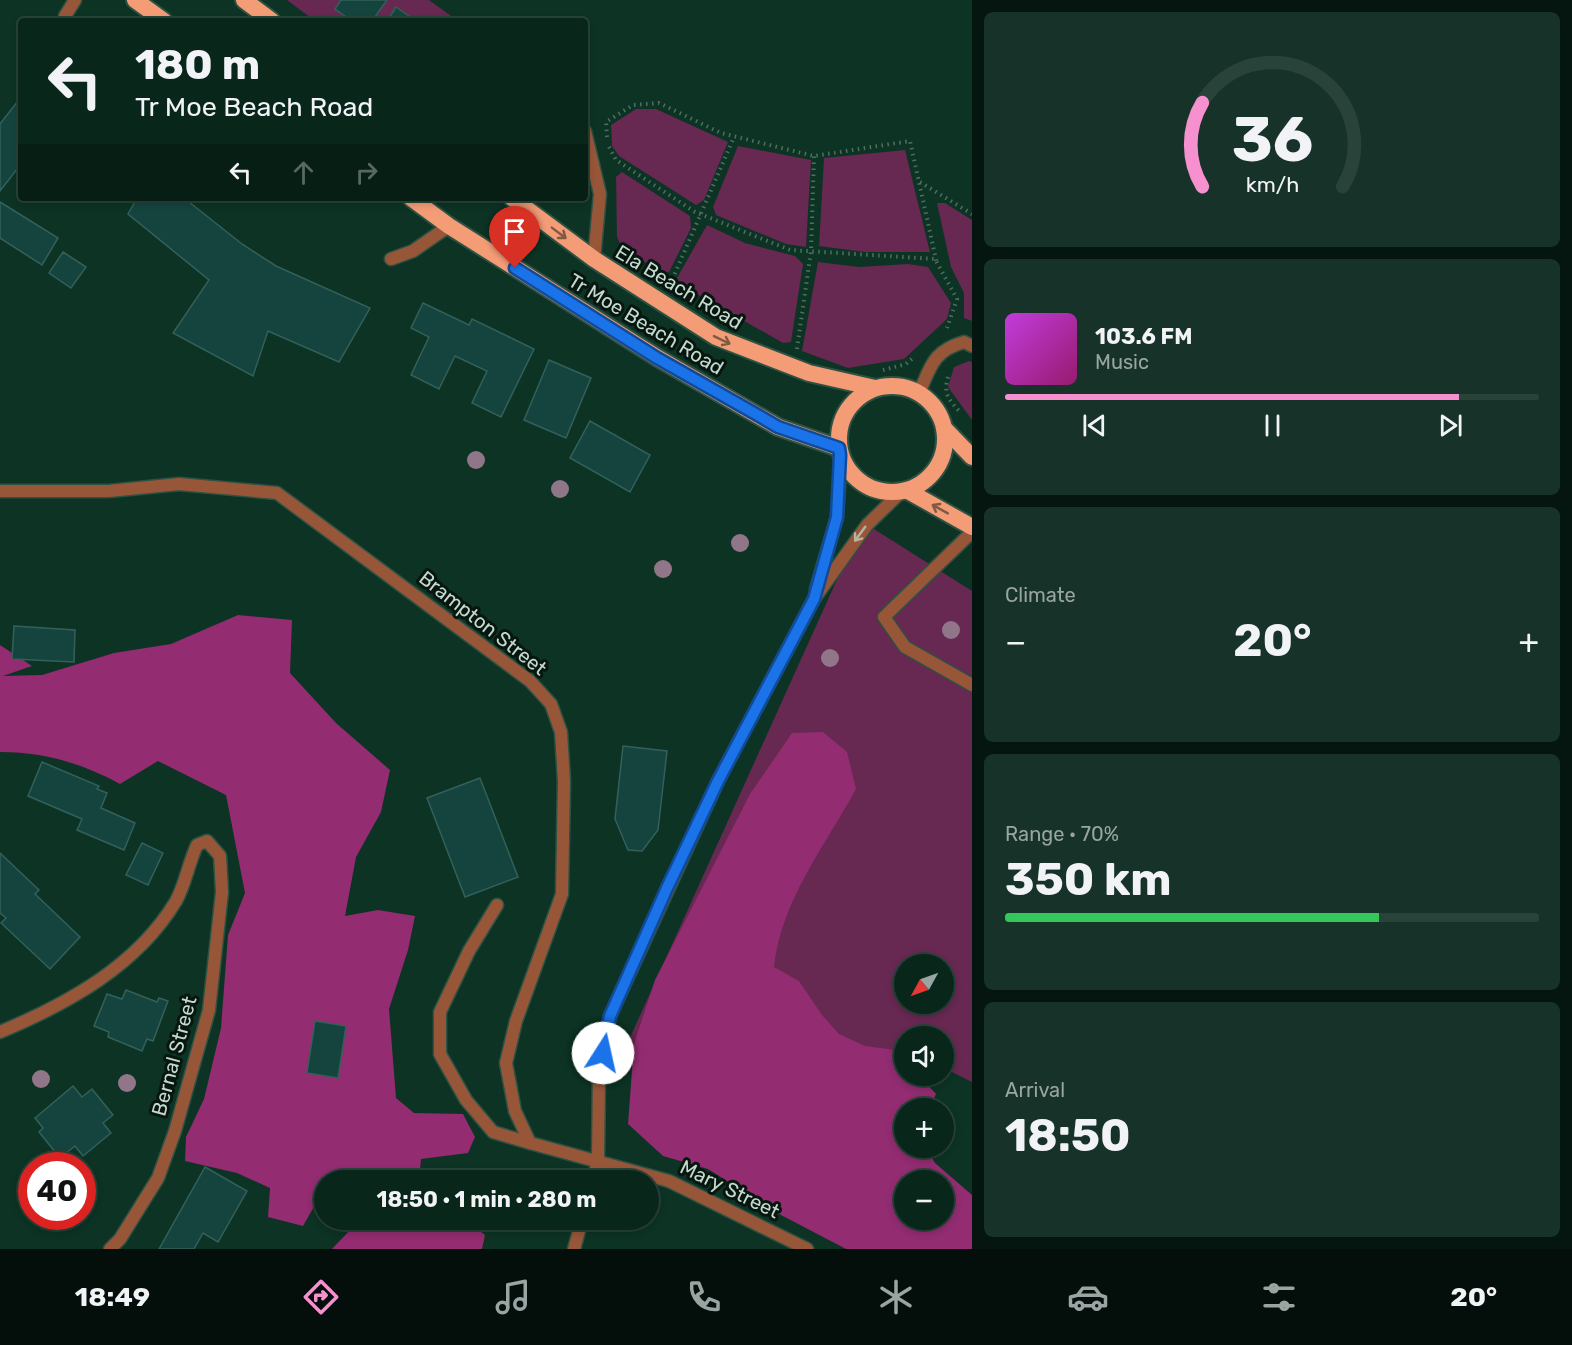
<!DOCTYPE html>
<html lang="en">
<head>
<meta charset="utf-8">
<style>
	:root { --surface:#09261b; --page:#173228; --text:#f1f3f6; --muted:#99a5a3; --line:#29433a; --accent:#f790ce }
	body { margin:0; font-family:Rubik,sans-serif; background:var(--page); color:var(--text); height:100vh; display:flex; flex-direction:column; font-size:22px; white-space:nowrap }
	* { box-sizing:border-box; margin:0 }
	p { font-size:20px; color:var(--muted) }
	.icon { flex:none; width:33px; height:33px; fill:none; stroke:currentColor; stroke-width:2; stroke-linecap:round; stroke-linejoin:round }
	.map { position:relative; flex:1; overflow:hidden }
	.details { display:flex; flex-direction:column; gap:12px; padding:12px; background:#05150f; width:600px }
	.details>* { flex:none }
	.hud { position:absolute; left:18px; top:18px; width:570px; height:183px; border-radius:6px; box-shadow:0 3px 9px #0003,0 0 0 2px var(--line); background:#09261b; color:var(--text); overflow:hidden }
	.needle { width:39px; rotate:230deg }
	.tools { position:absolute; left:894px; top:954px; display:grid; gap:12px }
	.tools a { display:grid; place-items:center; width:60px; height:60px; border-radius:50%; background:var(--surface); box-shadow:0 3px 9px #0003,0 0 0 2px var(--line); font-size:30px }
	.speed { position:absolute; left:18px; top:1152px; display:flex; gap:12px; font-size:30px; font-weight:700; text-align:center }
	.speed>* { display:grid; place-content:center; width:78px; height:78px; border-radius:50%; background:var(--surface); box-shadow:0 3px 9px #0003,0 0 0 2px var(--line); line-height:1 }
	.speed .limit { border:9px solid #d22; background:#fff; color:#111 }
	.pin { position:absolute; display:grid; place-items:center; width:51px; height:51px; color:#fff; margin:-62px -26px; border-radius:50% 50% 50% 0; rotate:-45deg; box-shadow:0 0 6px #0007 }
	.pin .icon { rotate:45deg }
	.me { position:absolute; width:66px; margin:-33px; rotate:10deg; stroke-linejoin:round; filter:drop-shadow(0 0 4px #0008) }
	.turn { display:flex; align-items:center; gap:21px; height:126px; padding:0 18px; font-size:27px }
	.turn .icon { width:78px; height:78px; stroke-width:2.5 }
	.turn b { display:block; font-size:42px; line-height:51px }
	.lanes { display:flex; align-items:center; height:57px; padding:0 18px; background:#0003; justify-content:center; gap:30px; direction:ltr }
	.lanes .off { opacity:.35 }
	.big { font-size:45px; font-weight:700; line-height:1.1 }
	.details .widget { flex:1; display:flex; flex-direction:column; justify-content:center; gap:9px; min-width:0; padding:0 21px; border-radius:9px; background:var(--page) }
	.details .dial { align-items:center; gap:0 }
	.dial svg { height:156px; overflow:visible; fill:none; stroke:var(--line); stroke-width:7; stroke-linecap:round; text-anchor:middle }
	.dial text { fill:var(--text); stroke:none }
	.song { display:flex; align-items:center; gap:18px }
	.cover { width:72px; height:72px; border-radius:9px; background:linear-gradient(135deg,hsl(290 70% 55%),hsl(320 70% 35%)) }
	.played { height:6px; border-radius:3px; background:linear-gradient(90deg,var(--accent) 85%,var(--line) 85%) }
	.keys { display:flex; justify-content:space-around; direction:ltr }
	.heat { display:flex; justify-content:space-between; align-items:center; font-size:33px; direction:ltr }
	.charge { height:9px; border-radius:4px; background:linear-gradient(90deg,#34c759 70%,var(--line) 0) }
	.trip { position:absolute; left:314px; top:1170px; width:345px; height:60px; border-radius:30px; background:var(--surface); box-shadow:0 3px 9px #0003,0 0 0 2px var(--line); font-weight:700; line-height:60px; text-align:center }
	.tabs { display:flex; height:96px; justify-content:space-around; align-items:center; background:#040f0b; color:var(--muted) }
	.tabs .icon { width:42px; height:42px }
	.tabs .on { color:var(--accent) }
	.tabs b { font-size:27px; color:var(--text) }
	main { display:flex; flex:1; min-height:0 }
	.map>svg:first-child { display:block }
</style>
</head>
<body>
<main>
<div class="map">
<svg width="972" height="1249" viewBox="0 0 972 1249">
	<rect width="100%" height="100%" fill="#0c3324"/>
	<g fill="#672851" fill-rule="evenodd">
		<polygon points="287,0 429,0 458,21 315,21"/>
		<polygon points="636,109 656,109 728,142 704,200 696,205 619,156 612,146 611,125"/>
		<polygon points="738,146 811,160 806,247 786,244 716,215 713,207"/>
		<polygon points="905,150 930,252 865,252 819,246 824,158"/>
		<polygon points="622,172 690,216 691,228 669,272 663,273 622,248 617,237 616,177"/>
		<polygon points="937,203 945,203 972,220 972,321 964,318 964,293 951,267"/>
		<polygon points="707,225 745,243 795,256 803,264 791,342 783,343 681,285 677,278"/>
		<polygon points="818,262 859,267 908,264 928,267 951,303 947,319 904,359 848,368 802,351"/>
		<polygon points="969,361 972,362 972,420 948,387 954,367"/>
		<path d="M863 522 972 591V1082L944 1068V1036H904V1076H926L908 1108 643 1101 628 1042ZM904 964H944V1004H904Z"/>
	</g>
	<g fill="#932c71" fill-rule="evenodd">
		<path d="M238 615 292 620 290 673 336 723 390 770 381 812 356 857 345 916 378 910 415 916 408 950 389 1009 396 1098 414 1113 463 1114 475 1137 468 1153 421 1159 419 1180H324V1189L303 1226 268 1217 270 1188 237 1173 185 1161 186 1137 204 1099 221 1028 228 935 245 893 226 795 158 761 120 784C81 763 44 752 0 752V645L32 666 3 676 42 675 114 653 171 644Z"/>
		<path d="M823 732 847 752 856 789C825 846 781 901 774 967L799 981 822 1015 839 1034 865 1046 895 1050 904 1060V1076H919L936 1094 930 1108H904V1148H926L935 1163 972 1195V1249H846L781 1215 708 1169 663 1156 628 1124 634 1044 655 980 750 794 792 733ZM904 1180H944V1220H904Z"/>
		<polygon points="349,1220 466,1220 485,1235 482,1249 332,1249 351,1229"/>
	</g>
	<g fill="#15443e" stroke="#33605a" stroke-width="1.5">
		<polygon points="341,0 387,0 372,21 352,21 335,9"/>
		<polygon points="396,7 416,21 387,21"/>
		<polygon points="21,97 21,164 0,191 0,124"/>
		<polygon points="137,198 184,198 242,244 276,266 370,308 339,362 268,331 253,376 173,333 209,280 128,214"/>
		<polygon points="0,202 58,238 42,265 0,238"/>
		<polygon points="63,252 86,267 71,288 49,273"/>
		<polygon points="423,303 469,325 472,319 534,349 501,417 472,403 487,371 455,356 439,389 411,375 429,337 411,328"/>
		<polygon points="549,360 591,378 566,438 524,420"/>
		<polygon points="590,421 650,455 630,492 570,458"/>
		<polygon points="14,626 75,630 74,662 12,659"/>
		<polygon points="623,746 667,751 658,830 642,851 628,850 615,819"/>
		<polygon points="42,762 99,786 97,789 107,793 101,808 135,823 124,850 77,830 82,819 28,796"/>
		<polygon points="480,778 518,877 465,897 427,798"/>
		<polygon points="142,843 163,853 148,885 126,875"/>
		<polygon points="0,853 39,890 35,894 80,937 50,969 1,923 6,918 0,913"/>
		<polygon points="126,990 157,1002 159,998 168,1001 153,1041 147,1039 142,1051 108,1037 109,1032 94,1026 107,994 122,999"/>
		<polygon points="315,1021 346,1026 338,1078 307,1073"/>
		<polygon points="73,1086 82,1097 92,1089 113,1115 103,1123 111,1133 83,1156 75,1146 60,1158 39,1132 43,1128 35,1118"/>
		<polygon points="205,1167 247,1191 218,1242 203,1233 194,1249 159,1249"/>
	</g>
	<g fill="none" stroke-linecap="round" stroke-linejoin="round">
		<defs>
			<g id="service">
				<polyline points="65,21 65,16 75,0"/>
				<polyline points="585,131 600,194 594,259"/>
				<polyline points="391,259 413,251 449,226"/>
				<path d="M919 393C931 366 933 351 964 342L972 346"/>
				<polyline points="972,532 884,617 905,647 972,685"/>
			</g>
			<g id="minor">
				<polyline points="0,491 109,491 179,484 277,493 530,681 551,704 561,732 564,781 562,894 516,1021 506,1063 515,1111 530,1143 669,1181 807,1249"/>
				<polyline points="497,905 469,951 440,1012 440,1054 466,1100 493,1132 530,1143"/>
				<path d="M0 1032C67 1004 137 966 176 901 185 885 189 862 197 845L207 841 220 856 222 892 209 1010 175 1131 158 1178 120 1239 110 1249"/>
			</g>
			<g id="tertiary">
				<polyline points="816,589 837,517 841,455"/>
				<polyline points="593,1180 598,1161 599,1071 610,1016 718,781 814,599 867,525 901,492"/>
				<polyline points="574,1249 582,1220"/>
			</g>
			<g id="trunk">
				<polyline points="135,0 164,21"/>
				<polyline points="244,0 272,21"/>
				<polyline points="411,198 449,226 658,358 778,427 839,448"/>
				<polyline points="512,198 594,259 716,337 809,373 875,388"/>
				<circle cx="892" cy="439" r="53"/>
				<polyline points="944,428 972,457"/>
				<polyline points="908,491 972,527"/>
			</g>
		</defs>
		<use href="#service" stroke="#2d5143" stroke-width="15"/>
		<use href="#minor" stroke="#2d5143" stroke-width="15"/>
		<use href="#tertiary" stroke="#2d5143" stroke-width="15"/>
		<use href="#trunk" stroke="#2d5143" stroke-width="20"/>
		<g stroke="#4f6f62" stroke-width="4" stroke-dasharray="1.5 4.5" stroke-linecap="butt">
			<polyline points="607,137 606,122 633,105 659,103 721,133 814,156 910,141 937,264"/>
			<polyline points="609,147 616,160 695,212 790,250 935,259 957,299 947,328"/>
			<polyline points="920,182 972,214"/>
			<polyline points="670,285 734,137"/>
			<polyline points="711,307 736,320"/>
			<polyline points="797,349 811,251 814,156"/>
			<polyline points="883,370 906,364 914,357"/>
			<path d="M948 377C943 394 949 400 960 412"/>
		</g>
		<use href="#service" stroke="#985639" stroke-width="12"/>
		<use href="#minor" stroke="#985639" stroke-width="12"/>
		<use href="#tertiary" stroke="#985639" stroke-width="12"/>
		<use href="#trunk" stroke="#f49c76" stroke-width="16"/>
	</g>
	<g fill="#91768a">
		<circle cx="476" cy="460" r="9"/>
		<circle cx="560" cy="489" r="9"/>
		<circle cx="740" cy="543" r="9"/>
		<circle cx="663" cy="569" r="9"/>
		<circle cx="951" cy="630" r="9"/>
		<circle cx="830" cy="658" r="9"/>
		<circle cx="41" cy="1079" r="9"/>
		<circle cx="127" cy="1083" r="9"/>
	</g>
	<defs><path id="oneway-shaft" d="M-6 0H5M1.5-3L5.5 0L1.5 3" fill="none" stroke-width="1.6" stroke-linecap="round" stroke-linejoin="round" transform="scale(1.5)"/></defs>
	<g stroke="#7e5a43">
		<use href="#oneway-shaft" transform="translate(559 233) rotate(37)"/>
		<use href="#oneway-shaft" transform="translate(722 340) rotate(26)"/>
		<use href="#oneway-shaft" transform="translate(940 509) rotate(-151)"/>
	</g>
	<use stroke="#b8b2a2" href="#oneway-shaft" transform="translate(860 534) rotate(126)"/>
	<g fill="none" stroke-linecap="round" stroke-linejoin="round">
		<defs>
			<polyline id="route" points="515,268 657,358 761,417 778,427 839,448 840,455 837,517 814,599 718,781 667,888 610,1016 603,1053"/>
		</defs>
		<use href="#route" stroke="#114b97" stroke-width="15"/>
		<use href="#route" stroke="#1a73e8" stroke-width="10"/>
	</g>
	<g text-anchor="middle" stroke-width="6" stroke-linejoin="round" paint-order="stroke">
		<g font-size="20" fill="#c5d9cf" stroke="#071710">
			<text transform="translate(679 287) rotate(31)" y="7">Ela Beach Road</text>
			<text transform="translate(646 324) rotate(31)" y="7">Tr Moe Beach Road</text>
			<text transform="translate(483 623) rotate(38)" y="7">Brampton Street</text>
			<text transform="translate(174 1056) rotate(-75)" y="7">Bernal Street</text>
			<text transform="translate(730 1189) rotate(26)" y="7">Mary Street</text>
		</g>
	</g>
</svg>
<div class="tools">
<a><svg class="needle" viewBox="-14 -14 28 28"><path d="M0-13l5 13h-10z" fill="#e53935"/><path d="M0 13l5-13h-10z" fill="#99a5a3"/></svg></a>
<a><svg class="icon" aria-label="sound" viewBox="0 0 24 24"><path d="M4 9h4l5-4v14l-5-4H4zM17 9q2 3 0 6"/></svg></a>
<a>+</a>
<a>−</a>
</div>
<div class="speed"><div class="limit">40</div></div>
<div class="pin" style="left:515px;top:268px;background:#d93025"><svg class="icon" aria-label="arrive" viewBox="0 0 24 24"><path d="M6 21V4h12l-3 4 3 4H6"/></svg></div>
<svg class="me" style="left:603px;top:1053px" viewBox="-20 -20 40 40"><circle r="19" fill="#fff"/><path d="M0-13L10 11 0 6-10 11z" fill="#1a73e8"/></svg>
<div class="trip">18:50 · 1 min · 280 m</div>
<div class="hud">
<div class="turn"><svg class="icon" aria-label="left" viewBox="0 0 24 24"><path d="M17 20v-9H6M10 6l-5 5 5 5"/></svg><div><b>180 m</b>Tr Moe Beach Road</div></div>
<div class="lanes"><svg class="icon" aria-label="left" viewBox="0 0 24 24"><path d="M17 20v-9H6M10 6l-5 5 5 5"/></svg><svg class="icon off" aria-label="ahead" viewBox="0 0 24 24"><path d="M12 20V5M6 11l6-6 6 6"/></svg><svg class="icon off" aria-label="right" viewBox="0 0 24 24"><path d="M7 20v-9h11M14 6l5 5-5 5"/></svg></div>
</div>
</div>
<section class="details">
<div class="widget dial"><svg viewBox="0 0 100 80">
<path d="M14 69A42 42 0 1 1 86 69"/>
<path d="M14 69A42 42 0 0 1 14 26" stroke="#f790ce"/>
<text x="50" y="56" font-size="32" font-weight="700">36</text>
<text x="50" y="72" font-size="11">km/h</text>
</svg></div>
<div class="widget">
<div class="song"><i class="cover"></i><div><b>103.6 FM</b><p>Music</p></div></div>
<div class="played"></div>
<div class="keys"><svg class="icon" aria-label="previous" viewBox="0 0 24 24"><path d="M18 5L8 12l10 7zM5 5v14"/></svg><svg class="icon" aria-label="pause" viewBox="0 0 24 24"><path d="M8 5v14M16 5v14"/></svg><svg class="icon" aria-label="next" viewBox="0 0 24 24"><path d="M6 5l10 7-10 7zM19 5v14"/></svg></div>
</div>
<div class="widget"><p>Climate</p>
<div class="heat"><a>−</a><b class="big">20°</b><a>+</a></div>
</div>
<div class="widget"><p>Range · 70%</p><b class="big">350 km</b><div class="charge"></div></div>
<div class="widget"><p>Arrival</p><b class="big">18:50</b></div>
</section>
</main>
<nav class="tabs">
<b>18:49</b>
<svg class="icon on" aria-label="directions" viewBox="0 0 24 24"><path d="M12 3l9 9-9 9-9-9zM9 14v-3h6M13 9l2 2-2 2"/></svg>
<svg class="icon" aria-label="music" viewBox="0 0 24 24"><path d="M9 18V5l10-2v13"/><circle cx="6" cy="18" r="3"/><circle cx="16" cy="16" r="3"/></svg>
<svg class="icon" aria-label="phone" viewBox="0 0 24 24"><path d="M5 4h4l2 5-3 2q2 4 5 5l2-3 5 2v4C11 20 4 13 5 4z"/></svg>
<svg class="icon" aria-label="climate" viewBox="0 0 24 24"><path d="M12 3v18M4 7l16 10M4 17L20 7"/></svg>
<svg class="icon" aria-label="car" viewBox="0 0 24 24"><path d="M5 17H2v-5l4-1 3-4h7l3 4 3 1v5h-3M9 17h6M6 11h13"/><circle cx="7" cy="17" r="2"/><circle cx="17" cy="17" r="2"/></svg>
<svg class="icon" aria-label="filters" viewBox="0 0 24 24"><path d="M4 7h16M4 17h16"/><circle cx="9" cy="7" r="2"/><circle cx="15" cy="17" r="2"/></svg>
<b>20°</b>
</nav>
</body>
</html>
